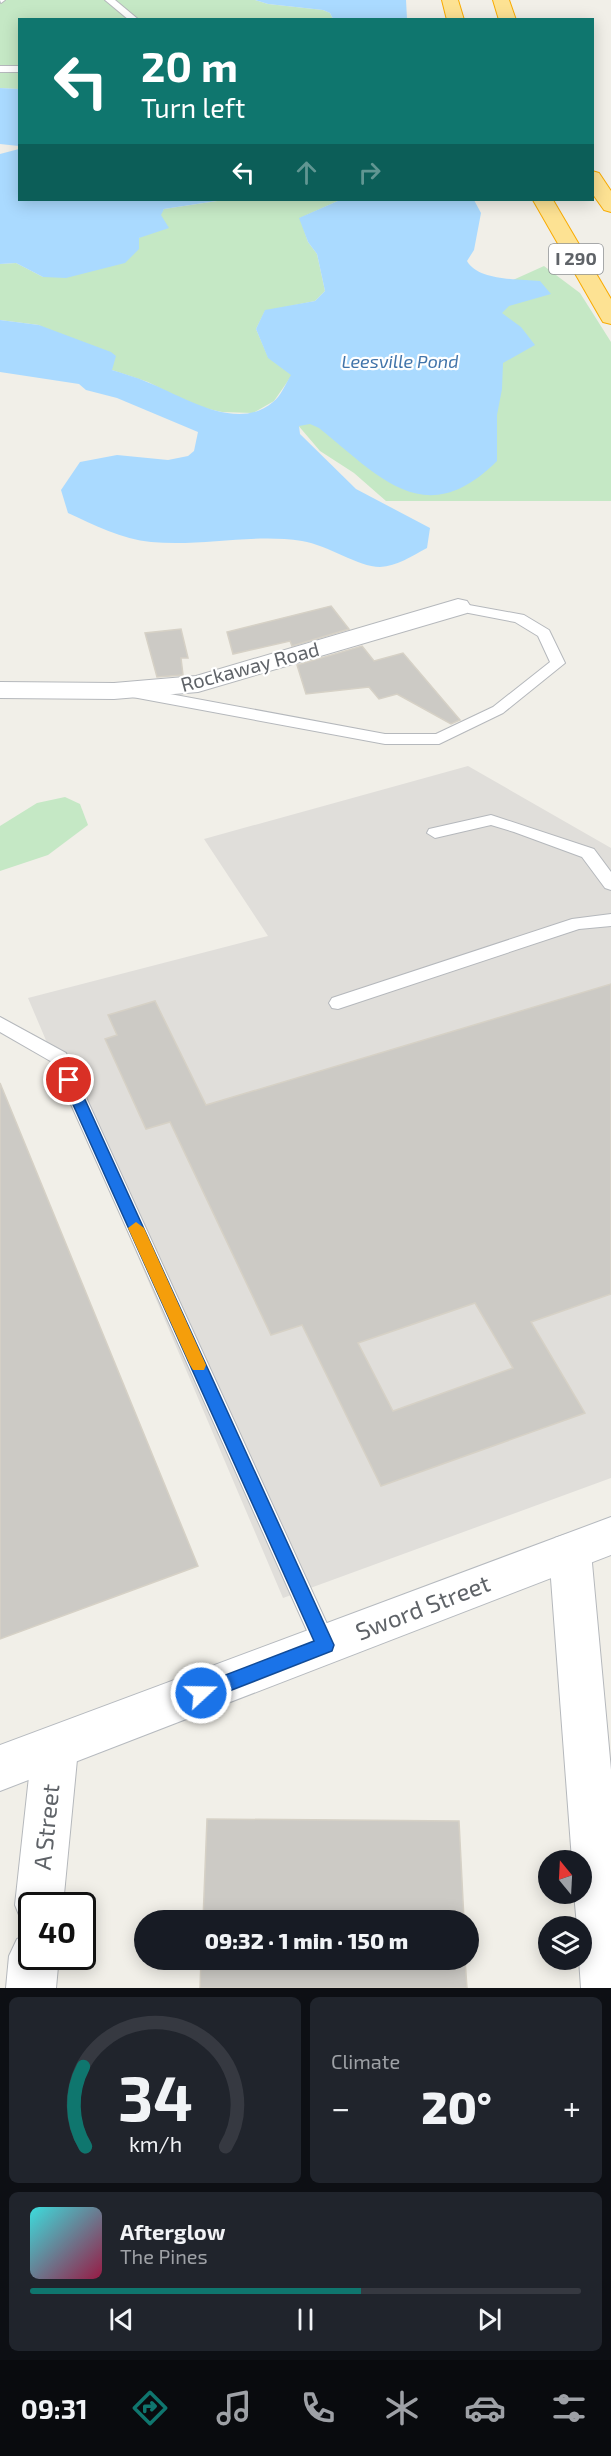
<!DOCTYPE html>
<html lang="en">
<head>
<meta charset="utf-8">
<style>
	:root { --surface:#171b24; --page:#20242c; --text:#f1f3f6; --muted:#9ea1a6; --line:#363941; --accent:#0f766e }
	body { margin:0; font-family:"Exo 2",sans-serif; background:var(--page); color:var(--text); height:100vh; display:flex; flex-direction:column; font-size:22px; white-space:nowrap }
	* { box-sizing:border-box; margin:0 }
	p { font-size:20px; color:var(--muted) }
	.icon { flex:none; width:33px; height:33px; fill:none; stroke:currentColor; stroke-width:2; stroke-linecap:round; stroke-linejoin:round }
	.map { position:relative; height:1988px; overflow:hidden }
	.side { display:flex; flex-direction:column; gap:9px; padding:9px; background:#0d0f14; flex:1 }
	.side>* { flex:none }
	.banner { position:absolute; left:18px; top:18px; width:576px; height:183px; border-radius:0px; box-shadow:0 3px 15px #0003; background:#0f766e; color:#fff; overflow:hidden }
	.needle { width:39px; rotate:342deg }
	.controls { position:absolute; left:538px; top:1850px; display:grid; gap:12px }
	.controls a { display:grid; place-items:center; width:54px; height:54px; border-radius:50%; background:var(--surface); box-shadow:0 3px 15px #0003; font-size:30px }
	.speed { position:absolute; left:18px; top:1892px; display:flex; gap:12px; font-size:30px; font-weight:700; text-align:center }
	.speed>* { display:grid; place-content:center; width:78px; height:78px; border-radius:50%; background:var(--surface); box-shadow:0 3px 15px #0003; line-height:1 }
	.speed .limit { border:3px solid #111; border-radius:9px; background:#fff; color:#111 }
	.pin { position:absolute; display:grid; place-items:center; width:51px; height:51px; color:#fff; margin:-26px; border:3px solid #fff; border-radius:50%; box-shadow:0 2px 6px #0007 }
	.me { position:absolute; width:66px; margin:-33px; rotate:69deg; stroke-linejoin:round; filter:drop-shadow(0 0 4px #0008) }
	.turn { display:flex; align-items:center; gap:21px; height:126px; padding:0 24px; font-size:27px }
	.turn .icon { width:78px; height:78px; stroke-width:2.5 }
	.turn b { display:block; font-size:42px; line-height:51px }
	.lanes { display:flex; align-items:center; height:57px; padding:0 24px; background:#0003; justify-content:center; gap:30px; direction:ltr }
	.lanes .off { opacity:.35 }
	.big { font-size:45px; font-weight:800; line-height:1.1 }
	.side .tile { flex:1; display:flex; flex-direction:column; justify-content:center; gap:9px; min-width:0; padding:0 21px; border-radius:9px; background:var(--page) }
	.side .dial { align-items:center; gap:0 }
	.dial svg { height:156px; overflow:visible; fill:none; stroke:var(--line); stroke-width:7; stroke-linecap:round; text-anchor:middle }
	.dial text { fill:var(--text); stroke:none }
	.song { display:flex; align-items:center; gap:18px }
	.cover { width:72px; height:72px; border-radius:9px; background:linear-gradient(135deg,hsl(180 70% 55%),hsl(340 70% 35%)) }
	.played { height:6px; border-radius:3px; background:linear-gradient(90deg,var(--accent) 60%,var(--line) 60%) }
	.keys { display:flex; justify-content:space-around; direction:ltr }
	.heat { display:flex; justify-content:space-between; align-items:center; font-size:33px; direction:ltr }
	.side .tiles { flex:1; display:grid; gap:9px; grid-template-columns:1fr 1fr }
	.tile:last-child { grid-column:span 2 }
	.trip { position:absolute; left:134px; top:1910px; width:345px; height:60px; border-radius:30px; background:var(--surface); box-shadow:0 3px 15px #0003; font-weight:800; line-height:60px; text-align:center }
	.menu { display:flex; height:96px; justify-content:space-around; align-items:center; background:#090b0e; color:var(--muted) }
	.menu .icon { width:42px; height:42px }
	.menu .selected { color:var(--accent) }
	.menu b { font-size:27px; color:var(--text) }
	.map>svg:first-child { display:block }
</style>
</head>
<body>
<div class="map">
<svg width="611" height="1988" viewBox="0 0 611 1988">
	<rect width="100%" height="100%" fill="#f1efe8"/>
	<polygon fill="#e0deda" points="468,766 611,848 611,1478 283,1598 28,998 268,936 204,839"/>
	<g fill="#c5e8c5">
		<polygon points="0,0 255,0 268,4 323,10 330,13 333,19 20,20 19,89 0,88"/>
		<polygon points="224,200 340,200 300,218 308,242 317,254 325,291 315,301 265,311 256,329 268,357 292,375 274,401 253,413 222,412 195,406 148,382 112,370 39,325 0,320 0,264 16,263 43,277 139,238 164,209"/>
		<polygon points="544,266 580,293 611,342 611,501 386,501 354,473 320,451 291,417 478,296"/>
		<polygon points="65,797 80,804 88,825 48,855 0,871 0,826 37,803"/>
	</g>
	<g fill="#aadaff">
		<polygon points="255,0 406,0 407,19 333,19 330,13 323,10 268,4"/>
		<polygon points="0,88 19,89 19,146 0,144"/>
		<polygon points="19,149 20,200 223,200 164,209 161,215 169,228 139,238 139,249 125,263 66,278 43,277 16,263 0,264 0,154"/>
		<path d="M340 200H474L481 213 474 250 467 261C478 281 519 279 540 281L551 294 509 306 502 313 521 327 535 345 503 363 502 389 497 415V461C425 533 379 476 319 428L310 424 299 426 300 434 356 489 430 528 427 548C412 556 397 566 380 567 358 567 328 545 302 541 252 533 202 547 151 542 122 539 94 525 68 513L61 490 80 462 117 455 168 460 188 456 194 451 198 432 117 398 86 390 79 384 0 372V320L39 325 111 352 116 356 112 370C124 374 136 377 147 382 183 396 237 433 273 402 281 396 286 383 291 375L268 358 256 329 265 310 315 301 325 291 317 254 308 242 299 218Z"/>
	</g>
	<g fill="#cccac5" stroke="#d6d1c6" stroke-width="1.5" fill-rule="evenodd">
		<polygon points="331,606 349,629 292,646 290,641 233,654 227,632"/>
		<polygon points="181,629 188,658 181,658 183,675 157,677 145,633"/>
		<polygon points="362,646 374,661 403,653 460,720 451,724 397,694 379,699 369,687 306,694 297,665"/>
		<path d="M611 984V1294L531 1322 585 1413 381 1486 302 1325 271 1335 170 1122 146 1129 105 1039 117 1035 108 1015 155 1001 206 1105ZM475 1303 513 1368 393 1411 358 1343Z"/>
		<polygon points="0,1083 198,1566 0,1639"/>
		<polygon points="207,1819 459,1821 464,1920 203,1920"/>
		<polygon points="201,1959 465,1959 467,1988 200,1988"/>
	</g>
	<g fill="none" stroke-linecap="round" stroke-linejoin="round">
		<defs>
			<g id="lane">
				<polygon points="0,0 5,0 1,3"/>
				<polygon points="105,0 115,0 139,20 129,20"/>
				<rect x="0" y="66" width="20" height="6"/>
				<polygon points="458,603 524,615 549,630 565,663 503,713 439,744 385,744 127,696 119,691 127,686 385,734 436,734 493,707 550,662 538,636 515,622 453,610 451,607"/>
				<polygon points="491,815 594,849 611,872 611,890 605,888 582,857 514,832 491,825 435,838 427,833 429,829"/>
				<polygon points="611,914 611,926 579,929 338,1009 332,1008 329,1003 332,998 572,919"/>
				<polygon points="0,1017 66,1053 68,1058 333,1637 337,1645 333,1653 325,1656 317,1653 52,1062 0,1032"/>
			</g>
			<g id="street">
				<polygon points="458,599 467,601 471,607 467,613 198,692 114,699 0,698 0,682 114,683 196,676"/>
				<polygon points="570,1533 585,1538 591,1552 611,1770 611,1988 581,1988 579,1959 582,1959 582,1926 577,1926 574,1893 582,1893 582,1860 572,1860 549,1552 555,1538"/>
				<polygon points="55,1727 71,1733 78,1749 63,1905 32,1905 32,1926 22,1922 15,1905 32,1749 39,1733"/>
				<polygon points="32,1933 32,1956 59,1956 56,1988 6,1988 9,1956 17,1939"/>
			</g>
			<polygon id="secondary" points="611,1517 611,1555 0,1791 0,1745"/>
			<g id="highway">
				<polygon points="442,0 458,0 464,20 447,20"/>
				<polygon points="493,0 509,0 516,20 499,20"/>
				<polygon points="592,171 599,173 611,191 611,212 604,210 592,193"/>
				<polygon points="533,200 553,200 611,299 611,324 603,322 600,317"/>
			</g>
		</defs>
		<use href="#lane" stroke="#b5b8bc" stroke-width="2"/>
		<use href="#street" stroke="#b5b8bc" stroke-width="2"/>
		<use href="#secondary" stroke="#b6babf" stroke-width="2"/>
		<use href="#highway" stroke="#f9ab00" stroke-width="2"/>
		<use href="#lane" fill="#fff" fill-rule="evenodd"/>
		<use href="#street" fill="#fff" fill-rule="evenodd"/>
		<use href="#secondary" fill="#fff" fill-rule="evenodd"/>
		<use href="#highway" fill="#fde293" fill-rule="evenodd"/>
	</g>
	<polygon fill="#1a73e8" stroke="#114b97" stroke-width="1.5" points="69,1075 76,1080 334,1645 332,1651 201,1702 194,1699 191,1693 194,1687 314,1641 62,1080"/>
	<polygon fill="#f59e0b" points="136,1222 144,1228 206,1365 204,1370 193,1370 190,1365 128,1228"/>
	<g text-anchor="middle" stroke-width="4.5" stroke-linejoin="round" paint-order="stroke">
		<rect fill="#fff" stroke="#8f9295" stroke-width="1.5" x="549" y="244" width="54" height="30" rx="4.5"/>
		<g font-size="18" font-weight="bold" fill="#5f6368">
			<text x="576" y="265">I 290</text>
		</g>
		<g font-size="18" font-style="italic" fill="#4174aa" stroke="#fff">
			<text x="400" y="368">Leesville Pond</text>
		</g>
		<g font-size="20" fill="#5f6368" stroke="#fff">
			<text transform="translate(250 667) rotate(-15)" y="7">Rockaway Road</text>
		</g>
		<g font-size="24" fill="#5f6368" stroke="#fff">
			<text transform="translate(423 1608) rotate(-21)" y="8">Sword Street</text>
			<text transform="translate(47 1827) rotate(-84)" y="8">A Street</text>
		</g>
	</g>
</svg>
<div class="controls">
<a><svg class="needle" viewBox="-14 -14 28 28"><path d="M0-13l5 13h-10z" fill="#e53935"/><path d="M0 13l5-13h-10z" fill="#9ea1a6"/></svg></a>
<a><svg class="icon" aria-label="layers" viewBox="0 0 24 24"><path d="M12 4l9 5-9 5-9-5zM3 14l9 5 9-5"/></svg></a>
</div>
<div class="speed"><div class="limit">40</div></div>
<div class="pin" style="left:69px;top:1080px;background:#d93025"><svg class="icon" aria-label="arrive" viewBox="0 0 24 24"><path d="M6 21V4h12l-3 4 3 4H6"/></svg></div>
<svg class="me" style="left:201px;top:1693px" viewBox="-20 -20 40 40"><circle r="17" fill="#1a73e8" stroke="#fff" stroke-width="3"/><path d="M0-11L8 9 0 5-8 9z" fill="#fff"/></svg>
<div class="trip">09:32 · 1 min · 150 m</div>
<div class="banner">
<div class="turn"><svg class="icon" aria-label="left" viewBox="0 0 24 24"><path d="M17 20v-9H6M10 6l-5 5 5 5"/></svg><div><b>20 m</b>Turn left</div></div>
<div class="lanes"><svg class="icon" aria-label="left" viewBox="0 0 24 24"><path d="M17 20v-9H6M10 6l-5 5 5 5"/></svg><svg class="icon off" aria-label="ahead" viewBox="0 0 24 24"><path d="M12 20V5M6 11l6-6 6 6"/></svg><svg class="icon off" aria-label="right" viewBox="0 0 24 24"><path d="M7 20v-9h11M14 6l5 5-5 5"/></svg></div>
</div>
</div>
<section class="side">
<div class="tiles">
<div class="tile dial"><svg viewBox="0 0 100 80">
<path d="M14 69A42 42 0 1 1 86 69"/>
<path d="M14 69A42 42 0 0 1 13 28" stroke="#0f766e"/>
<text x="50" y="56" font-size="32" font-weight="700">34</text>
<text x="50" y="72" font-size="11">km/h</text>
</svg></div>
<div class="tile"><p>Climate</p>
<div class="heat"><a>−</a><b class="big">20°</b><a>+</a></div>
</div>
<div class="tile">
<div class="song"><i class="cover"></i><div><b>Afterglow</b><p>The Pines</p></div></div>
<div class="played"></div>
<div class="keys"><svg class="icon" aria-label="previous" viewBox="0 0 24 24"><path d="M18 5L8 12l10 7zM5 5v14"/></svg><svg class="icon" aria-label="pause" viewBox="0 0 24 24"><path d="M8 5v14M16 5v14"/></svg><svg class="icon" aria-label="next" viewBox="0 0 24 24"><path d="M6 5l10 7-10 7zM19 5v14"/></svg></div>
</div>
</div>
</section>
<nav class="menu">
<b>09:31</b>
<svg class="icon selected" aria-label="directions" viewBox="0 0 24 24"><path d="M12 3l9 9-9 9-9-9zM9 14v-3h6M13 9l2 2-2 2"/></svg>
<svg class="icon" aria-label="music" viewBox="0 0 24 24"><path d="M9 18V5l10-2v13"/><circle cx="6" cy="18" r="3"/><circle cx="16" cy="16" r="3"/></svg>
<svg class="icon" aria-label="phone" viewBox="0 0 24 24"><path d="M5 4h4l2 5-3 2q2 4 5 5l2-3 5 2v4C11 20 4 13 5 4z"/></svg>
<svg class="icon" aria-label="climate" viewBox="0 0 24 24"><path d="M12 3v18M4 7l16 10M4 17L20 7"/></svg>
<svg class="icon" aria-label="car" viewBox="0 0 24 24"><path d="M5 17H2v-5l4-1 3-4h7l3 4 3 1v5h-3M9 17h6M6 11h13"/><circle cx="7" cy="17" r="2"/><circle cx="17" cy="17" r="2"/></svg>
<svg class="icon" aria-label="filters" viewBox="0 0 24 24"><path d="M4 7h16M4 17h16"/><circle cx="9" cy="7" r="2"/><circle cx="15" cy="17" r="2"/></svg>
</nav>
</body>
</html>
